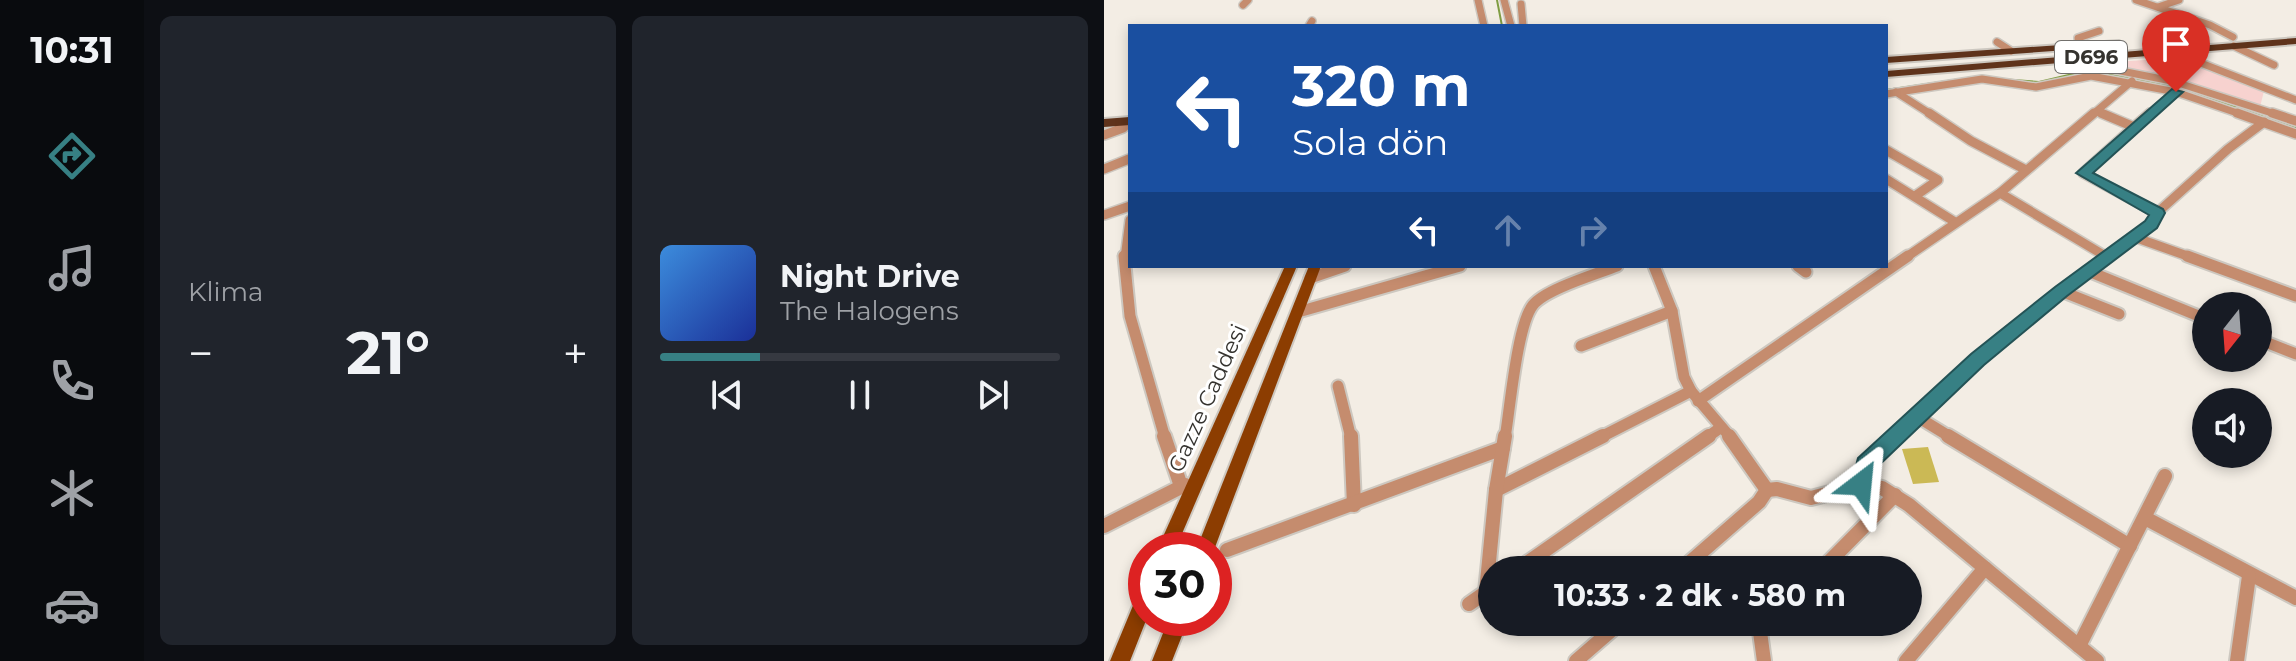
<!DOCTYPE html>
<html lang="tr">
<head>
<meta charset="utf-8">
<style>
	:root { --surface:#171b24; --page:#20242c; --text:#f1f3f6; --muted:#9ea1a6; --line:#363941; --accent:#378084 }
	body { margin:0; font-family:Montserrat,sans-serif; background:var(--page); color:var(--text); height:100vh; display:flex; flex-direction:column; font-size:30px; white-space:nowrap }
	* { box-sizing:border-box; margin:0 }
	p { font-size:26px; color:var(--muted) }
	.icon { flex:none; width:44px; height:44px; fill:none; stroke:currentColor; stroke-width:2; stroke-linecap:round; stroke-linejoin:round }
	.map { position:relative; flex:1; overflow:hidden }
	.panel { display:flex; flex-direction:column; gap:16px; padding:16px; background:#0d0f14; width:960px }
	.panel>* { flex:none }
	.top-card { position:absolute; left:24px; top:24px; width:760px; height:244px; border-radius:0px; box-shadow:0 4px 12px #0003; background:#1a4fa0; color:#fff; overflow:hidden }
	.needle { width:52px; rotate:197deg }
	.buttons { position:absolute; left:1088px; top:292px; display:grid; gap:16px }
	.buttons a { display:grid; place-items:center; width:80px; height:80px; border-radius:50%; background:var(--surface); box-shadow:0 4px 12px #0003; font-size:40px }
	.speed { position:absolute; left:24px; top:532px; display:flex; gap:16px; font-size:40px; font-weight:700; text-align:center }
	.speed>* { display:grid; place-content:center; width:104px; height:104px; border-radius:50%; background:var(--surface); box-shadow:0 4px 12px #0003; line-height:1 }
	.speed .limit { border:12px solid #d22; background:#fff; color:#111 }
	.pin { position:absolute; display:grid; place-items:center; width:68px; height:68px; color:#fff; margin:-82px -34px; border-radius:50% 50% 50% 0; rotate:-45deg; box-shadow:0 0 8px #0007 }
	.pin .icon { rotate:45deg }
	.me { position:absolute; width:88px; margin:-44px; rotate:29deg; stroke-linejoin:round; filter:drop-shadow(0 0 6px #0008) }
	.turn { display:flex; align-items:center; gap:28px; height:168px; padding:0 32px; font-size:36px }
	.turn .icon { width:104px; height:104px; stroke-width:2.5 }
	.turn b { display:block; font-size:56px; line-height:68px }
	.lanes { display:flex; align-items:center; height:76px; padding:0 32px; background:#0003; justify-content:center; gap:40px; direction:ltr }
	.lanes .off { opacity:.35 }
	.big { font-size:60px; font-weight:700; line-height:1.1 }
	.panel .tile { flex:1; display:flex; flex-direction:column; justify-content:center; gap:12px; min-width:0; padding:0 28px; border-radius:12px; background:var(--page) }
	.song { display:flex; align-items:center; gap:24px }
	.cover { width:96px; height:96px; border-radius:12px; background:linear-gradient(135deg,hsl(210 70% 55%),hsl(230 70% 35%)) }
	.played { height:8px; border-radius:4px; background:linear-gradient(90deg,var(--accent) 25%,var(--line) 25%) }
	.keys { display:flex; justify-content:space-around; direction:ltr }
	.heat { display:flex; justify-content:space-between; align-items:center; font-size:44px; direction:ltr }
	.panel .tiles { flex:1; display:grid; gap:16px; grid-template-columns:repeat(2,1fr) }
	.trip { position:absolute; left:374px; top:556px; width:444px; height:80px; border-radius:40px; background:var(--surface); box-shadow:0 4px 12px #0003; font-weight:700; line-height:80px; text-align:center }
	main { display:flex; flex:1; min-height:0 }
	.tab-bar { display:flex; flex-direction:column; width:144px; justify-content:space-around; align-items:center; background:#090b0e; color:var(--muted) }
	.tab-bar .icon { width:56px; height:56px }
	.tab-bar .on { color:var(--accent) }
	.tab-bar b { font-size:36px; color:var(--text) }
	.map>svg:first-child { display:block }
</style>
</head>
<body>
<main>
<nav class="tab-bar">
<b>10:31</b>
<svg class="icon on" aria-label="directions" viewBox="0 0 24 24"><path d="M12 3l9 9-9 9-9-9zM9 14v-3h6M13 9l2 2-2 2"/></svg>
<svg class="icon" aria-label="music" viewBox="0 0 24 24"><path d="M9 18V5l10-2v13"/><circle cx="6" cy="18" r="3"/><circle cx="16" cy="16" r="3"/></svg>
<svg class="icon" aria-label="phone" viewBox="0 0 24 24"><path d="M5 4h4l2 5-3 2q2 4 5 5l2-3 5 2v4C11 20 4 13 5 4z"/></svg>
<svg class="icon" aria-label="climate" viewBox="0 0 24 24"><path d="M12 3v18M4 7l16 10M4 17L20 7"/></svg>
<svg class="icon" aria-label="car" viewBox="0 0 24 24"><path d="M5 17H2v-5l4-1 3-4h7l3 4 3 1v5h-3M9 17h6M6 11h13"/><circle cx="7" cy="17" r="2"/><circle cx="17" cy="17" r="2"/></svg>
</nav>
<section class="panel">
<div class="tiles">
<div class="tile"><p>Klima</p>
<div class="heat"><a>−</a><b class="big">21°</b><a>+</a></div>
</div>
<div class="tile">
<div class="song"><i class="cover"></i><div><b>Night Drive</b><p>The Halogens</p></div></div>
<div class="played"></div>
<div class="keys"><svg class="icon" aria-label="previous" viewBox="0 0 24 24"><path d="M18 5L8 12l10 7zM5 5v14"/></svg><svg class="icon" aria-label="pause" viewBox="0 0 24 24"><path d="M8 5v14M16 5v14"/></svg><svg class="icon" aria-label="next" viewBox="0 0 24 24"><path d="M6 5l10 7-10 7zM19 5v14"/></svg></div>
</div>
</div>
</section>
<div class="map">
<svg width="1192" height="661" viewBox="0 0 1192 661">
	<rect width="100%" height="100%" fill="#f3ede4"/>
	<polygon fill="#f7d2cf" points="1070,58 1160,91 1156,107 997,63"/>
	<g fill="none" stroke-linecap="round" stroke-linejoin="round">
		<g stroke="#809d43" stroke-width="2">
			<polyline points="393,0 398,26"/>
			<polyline points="782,90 870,77 935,82 973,73 999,73 1077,88 1192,128"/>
		</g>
	</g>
	<polygon fill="#cbb955" points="824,447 835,482 809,484 798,449"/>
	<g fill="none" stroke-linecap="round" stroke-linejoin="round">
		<defs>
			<g id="minor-far3">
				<polyline points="374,0 380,26"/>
				<polyline points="400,0 407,26"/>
				<polyline points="1032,0 1106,25 1129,37"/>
				<polyline points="417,4 419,26"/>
				<polyline points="139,5 144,0"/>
				<polyline points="1054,7 1075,0"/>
				<polyline points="205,26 208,21"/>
				<polyline points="1053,27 1072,24 1078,16"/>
				<polyline points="893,42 907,51"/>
				<polyline points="1130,46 1170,65"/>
				<polyline points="975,47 974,38 995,31"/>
				<polyline points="1066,51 1192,100"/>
				<polyline points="961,60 1068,81 1174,115"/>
				<polyline points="792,92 828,115"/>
				<polyline points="782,94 878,79 932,87 987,76 1072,92 1139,115"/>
				<polyline points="994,112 1002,115"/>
				<polyline points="988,115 1028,81"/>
				<polyline points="1044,115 1072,92"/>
			</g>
			<g id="minor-far2">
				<polyline points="825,113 867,141 922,170"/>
				<polyline points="997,113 1030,127 979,173 1053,213"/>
				<polyline points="1133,113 1192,134"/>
				<polyline points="1168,113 1192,121"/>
				<polyline points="1030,127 1046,113"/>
				<polyline points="0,135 19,128 26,121"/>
				<polyline points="782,150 834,180 811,196"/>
				<polyline points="0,169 25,159"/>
				<polyline points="782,179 851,222"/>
				<polyline points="896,193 1003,257"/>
				<polyline points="0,215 26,206"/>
				<polyline points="1030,237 1089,258"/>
				<polyline points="21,258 26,220"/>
				<polyline points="801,258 896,193 990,113"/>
				<polyline points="1003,258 1047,225 1053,213 1124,149 1160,122"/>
			</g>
			<g id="minor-far1">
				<polyline points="20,256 26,316 61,438"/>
				<polyline points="1083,256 1192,296"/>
				<polyline points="550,266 568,311 580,377 587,391 627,438"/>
				<polyline points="694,266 702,272"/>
				<polyline points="984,271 1102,319"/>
				<polyline points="206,278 241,266"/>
				<polyline points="957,291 1015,314"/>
				<polyline points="194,312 356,266"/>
				<polyline points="1154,339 1192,354"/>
				<polyline points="477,346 568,311"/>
				<polyline points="234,386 247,438"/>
				<polyline points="594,401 804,256"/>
				<polyline points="812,416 848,438"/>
				<path d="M401 438C406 409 413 325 429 305 442 289 493 274 513 266"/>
				<polyline points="495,438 587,391"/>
				<polyline points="602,438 616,428"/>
				<polyline points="789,438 895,340 1005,256"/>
			</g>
			<g id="minor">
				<polyline points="60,436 77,486"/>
				<polyline points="247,436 250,505"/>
				<polyline points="844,436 1026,546"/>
				<polyline points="757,484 761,464 792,436"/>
				<polyline points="392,490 499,436"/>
				<polyline points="663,490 673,489 707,498 761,484 778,488 805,505 993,661"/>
				<polyline points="1041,518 1192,598"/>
				<polyline points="0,526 81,485"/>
				<polyline points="123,550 399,448"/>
				<polyline points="413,570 605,436"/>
				<polyline points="577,570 655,502 663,490 625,436"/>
				<polyline points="717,570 791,495"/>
				<polyline points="382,592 392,490 401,436"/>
				<polyline points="365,604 388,588"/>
				<polyline points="975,646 1061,476"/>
				<polyline points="472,661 517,622"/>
				<polyline points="660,661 656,632 666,622"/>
				<polyline points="802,661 881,568"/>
				<polyline points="1133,661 1145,576"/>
			</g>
			<g id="major">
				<polygon points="181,266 193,266 71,550 53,550"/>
				<polygon points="205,266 217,266 110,550 92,550"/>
				<polygon points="42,589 43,618 26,661 6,661 35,591"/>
				<polygon points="65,618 85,618 68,661 48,661"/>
			</g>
			<g id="highway">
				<polygon points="1192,38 1192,44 782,77 782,71"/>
				<polygon points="1015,41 1020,44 1019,46 782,63 782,57"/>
				<polygon points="26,117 26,125 0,127 0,119"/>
			</g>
		</defs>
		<use href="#minor-far3" stroke="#cdc8c0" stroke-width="10"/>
		<use href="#minor-far2" stroke="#cdc8c0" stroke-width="12"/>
		<use href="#minor-far1" stroke="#cdc8c0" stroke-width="15"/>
		<use href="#minor" stroke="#cdc8c0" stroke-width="18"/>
		<use href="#major" stroke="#cdc8c0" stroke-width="4"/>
		<use href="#highway" stroke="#cdc8c0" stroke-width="4"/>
		<use href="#minor-far3" stroke="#c58c6e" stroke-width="7"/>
		<use href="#minor-far2" stroke="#c58c6e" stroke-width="9"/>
		<use href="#minor-far1" stroke="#c58c6e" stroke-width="11"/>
		<use href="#minor" stroke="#c58c6e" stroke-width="14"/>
		<use href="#major" fill="#8c3d01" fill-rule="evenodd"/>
		<use href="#highway" fill="#5f331b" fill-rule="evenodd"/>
	</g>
	<polygon fill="#378084" stroke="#245356" stroke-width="2" points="1068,89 1079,92 989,173 1059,209 1061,213 1053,228 963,296 880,365 771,469 765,491 757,494 750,491 747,484 754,458 867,354 951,287 1041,221 1045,215 972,173"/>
	<g text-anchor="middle" stroke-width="6" stroke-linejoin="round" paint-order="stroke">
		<rect fill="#fff" stroke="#72706d" stroke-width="2" x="951" y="41" width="72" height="32" rx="6"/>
		<g font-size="20" font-weight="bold" fill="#35332f">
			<text x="987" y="64">D696</text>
		</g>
		<g font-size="22" fill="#35332f" stroke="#fff">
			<text transform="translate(103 398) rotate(-66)" y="8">Gazze Caddesi</text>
		</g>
	</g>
</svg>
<div class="buttons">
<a><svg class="needle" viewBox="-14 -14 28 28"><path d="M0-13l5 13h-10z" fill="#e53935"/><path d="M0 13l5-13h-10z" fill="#9ea1a6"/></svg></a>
<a><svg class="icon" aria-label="sound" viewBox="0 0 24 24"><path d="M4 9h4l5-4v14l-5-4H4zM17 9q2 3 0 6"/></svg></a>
</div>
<div class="speed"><div class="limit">30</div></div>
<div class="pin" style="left:1072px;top:92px;background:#d93025"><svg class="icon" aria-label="arrive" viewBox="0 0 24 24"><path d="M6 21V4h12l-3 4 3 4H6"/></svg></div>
<svg class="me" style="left:757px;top:484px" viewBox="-20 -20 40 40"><path d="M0-17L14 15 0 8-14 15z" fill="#378084" stroke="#fff" stroke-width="4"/></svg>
<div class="trip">10:33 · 2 dk · 580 m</div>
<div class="top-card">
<div class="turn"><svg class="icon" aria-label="left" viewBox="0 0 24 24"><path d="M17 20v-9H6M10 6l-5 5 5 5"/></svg><div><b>320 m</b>Sola dön</div></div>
<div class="lanes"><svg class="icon" aria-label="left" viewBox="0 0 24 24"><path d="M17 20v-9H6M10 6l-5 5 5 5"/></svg><svg class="icon off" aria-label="ahead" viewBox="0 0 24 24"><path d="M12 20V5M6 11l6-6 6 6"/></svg><svg class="icon off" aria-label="right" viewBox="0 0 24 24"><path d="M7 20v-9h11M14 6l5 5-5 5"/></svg></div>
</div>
</div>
</main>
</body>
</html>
